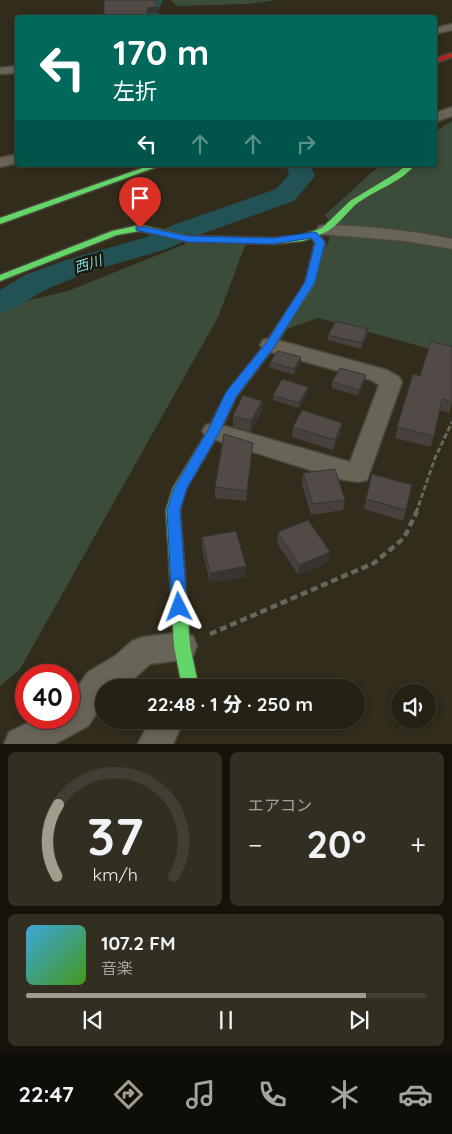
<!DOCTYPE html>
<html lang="ja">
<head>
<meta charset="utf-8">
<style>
	:root { --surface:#262115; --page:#322e22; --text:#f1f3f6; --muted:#a4a3a0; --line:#423e34; --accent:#a19c8b }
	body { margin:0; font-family:Quicksand,"Noto Sans JP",sans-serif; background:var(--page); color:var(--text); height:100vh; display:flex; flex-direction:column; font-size:19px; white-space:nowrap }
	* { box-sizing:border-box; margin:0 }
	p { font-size:16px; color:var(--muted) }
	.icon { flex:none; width:28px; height:28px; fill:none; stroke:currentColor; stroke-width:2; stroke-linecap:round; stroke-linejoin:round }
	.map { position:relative; height:744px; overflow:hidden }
	.sheet { display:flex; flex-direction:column; gap:8px; padding:8px; background:#15120c; flex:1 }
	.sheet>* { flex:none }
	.top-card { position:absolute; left:15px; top:15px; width:422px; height:152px; border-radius:5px; box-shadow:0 2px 8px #0003,0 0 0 1px var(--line); background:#00695c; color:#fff; overflow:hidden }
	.controls { position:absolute; left:391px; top:684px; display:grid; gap:10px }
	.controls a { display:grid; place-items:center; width:45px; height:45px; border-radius:50%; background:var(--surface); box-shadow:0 2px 8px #0003,0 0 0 1px var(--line); font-size:25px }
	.speed { position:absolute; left:15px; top:664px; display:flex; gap:10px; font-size:25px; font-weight:700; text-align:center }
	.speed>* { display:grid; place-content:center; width:65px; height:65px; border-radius:50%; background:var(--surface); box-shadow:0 2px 8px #0003,0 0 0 1px var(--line); line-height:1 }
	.speed .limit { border:8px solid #d22; background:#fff; color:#111 }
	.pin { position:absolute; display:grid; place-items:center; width:42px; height:42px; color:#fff; margin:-51px -21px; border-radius:50% 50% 50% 0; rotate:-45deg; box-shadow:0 0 5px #0007 }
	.pin .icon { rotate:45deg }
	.me { position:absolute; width:55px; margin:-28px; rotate:357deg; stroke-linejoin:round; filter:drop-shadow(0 0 4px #0008) }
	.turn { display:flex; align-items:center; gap:18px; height:105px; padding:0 15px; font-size:22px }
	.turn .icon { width:65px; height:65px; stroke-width:2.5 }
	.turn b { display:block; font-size:35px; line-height:42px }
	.lanes { display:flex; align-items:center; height:48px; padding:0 15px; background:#0003; justify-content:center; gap:25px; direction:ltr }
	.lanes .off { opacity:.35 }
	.big { font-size:38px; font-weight:800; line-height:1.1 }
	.sheet .card { flex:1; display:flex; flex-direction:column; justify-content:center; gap:8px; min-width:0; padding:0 18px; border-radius:8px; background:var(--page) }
	.sheet .dial { align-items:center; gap:0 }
	.dial svg { height:130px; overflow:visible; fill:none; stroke:var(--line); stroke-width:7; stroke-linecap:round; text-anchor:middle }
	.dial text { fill:var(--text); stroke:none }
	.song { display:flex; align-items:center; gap:15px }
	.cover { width:60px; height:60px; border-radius:8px; background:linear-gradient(135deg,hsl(200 70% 55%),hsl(100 70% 35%)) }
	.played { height:5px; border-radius:2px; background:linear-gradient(90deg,var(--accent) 85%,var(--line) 85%) }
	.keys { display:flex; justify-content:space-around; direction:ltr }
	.heat { display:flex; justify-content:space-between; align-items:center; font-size:28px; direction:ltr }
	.sheet .tiles { flex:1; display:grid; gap:8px; grid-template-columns:1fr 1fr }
	.card:last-child { grid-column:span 2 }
	.trip { position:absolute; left:95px; top:679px; width:270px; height:50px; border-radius:25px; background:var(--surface); box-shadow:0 2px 8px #0003,0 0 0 1px var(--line); font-weight:800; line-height:50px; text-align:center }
	.tab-bar { display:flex; height:80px; justify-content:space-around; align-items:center; background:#0f0d08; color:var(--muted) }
	.tab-bar .icon { width:35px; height:35px }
	.tab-bar .selected { color:var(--accent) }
	.tab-bar b { font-size:22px; color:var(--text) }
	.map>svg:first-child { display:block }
</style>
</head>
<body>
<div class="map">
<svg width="452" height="744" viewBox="0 0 452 744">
	<rect width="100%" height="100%" fill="#322c1c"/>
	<g fill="#3b4c3b">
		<polygon points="171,0 276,0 248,4 177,6"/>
		<polygon points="452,121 452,355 318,318 279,332 329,241 330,221 325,215 372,172 383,165 435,165 435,132"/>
		<polygon points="190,242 246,243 218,317 20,669 0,686 0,307 68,291"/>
	</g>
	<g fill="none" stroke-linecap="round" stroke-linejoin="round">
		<g fill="#235255" fill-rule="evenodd">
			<polygon points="147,0 163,0 157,13 158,18 141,18 141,13"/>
			<polygon points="286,165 310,165 315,176 294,201 193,237 167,249 88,272 47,289 11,310 0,313 0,290 25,275 66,260 147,237 173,225 276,189 289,175"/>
		</g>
		<defs>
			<g id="street">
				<polygon points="452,24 452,30 435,34 435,28"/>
				<polygon points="18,66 18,73 0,74 0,68"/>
				<polygon points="452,107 452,116 435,122 435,113"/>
				<polygon points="18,154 18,163 0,167 0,158"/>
				<path d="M325 225C368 226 410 230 452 239V249L405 241 319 234 317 230 319 226Z"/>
				<polygon points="270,338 387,370 399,377 402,382 367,480 358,482 339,479 206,437 202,431 206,425 214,423 350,462 379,385 371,380 263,350 260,345 263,340"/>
				<polygon points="182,632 193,636 197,646 193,656 182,660 150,664 137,676 120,688 104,688 104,703 88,726 55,744 4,744 9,732 38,718 69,718 69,699 88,672 115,656 132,641 143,637"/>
				<polygon points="150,720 184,720 173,744 138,744"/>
			</g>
			<g id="fast">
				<polygon points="151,165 162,165 0,224 0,218"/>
				<path d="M406 165H415C399 184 373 190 354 206 343 217 334 230 319 235L325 243 315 283 274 347 236 397 220 431 186 489 180 510 190 646 198 683 196 688H179L181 682 174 646 166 510 173 488 208 430 227 392 266 343 305 283 315 243 312 238 303 241 273 244 189 242 140 231 117 235 0 281V275L112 231 140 225 189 236 273 238 302 235 322 228 350 201 398 172Z"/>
			</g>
			<polygon id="jam" points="452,53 452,57 435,63 435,59"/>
		</defs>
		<use href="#street" stroke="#4c473b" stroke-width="3"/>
		<use href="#fast" stroke="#4c473b" stroke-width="3"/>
		<use href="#jam" stroke="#4c473b" stroke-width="3"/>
		<polyline stroke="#69665b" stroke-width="3" stroke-dasharray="5.5 2.5" stroke-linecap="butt" points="416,513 435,458 452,422"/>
		<polyline stroke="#69665b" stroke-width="4.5" stroke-dasharray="7 4" stroke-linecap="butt" points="210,634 374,563 404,538 417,511"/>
		<use href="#street" fill="#696458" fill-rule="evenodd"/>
		<use href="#fast" fill="#63d668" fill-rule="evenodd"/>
		<use href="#jam" fill="#b3261e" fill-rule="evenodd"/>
	</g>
	<g fill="#47403d">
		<polygon points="368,329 368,334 361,349 328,340 328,335"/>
		<polygon points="270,362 301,362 294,375 269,367"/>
		<polygon points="413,374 452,402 449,413 440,410 431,447 395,438"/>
		<polygon points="365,380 358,396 332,388 332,382"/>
		<polygon points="308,387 308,392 299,408 273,400 273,395"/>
		<polygon points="262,401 262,412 250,431 233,427 233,416"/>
		<polygon points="293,427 341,433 333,450 292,437"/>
		<polygon points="252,454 246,501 215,498 215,487"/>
		<polygon points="303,473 345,500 343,510 311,515 302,484"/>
		<polygon points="366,499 406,510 403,521 364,509"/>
		<polygon points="278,532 328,562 298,575 277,543"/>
		<polygon points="202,537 246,566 246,577 210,583 202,548"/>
	</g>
	<g fill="#393432">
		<polygon points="158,7 158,12 148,13 147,18 146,18 148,8"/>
		<polygon points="368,329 368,334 361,349 362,343"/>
		<polygon points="301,357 301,362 294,375 294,369"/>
		<polygon points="366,375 365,380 358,396 359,390"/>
		<polygon points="308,387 308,392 299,408 299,403"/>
		<polygon points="262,401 262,412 250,431 251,421"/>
		<polygon points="342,423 341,433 333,450 335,440"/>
		<polygon points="330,552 328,562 298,575 299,565"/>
		<polygon points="246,566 246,577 210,583 210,573"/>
	</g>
	<g fill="#524a47" stroke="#393432">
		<polygon points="104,0 155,0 158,7 148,8 146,18 104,18"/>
		<polygon points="336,321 368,329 362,343 328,335"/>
		<polygon points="431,341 452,347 452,402 442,399 434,436 397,427 413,374 420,376"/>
		<polygon points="278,351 301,357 294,369 270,362"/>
		<polygon points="340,368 366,375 359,390 332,382"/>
		<polygon points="282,379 308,387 299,403 273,395"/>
		<polygon points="243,395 262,401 251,421 233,416"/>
		<polygon points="302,410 342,423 335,440 293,427"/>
		<polygon points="224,434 253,443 247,491 215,487"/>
		<polygon points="335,469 345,500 313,504 303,473"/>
		<polygon points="372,474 412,485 406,510 366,499"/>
		<polygon points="308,520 330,552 299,565 278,532"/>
		<polygon points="236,531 246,566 210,573 202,537"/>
	</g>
	<polygon fill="#1a73e8" stroke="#114b97" points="140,226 188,236 273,238 314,232 317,233 325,242 315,282 274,347 236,397 220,431 187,488 180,510 187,607 185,612 179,614 174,612 172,607 167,510 174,488 208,430 226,392 266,343 305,282 315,243 311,238 273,244 188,242 136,230 136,227"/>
	<g text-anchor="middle" stroke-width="5" stroke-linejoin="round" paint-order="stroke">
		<g font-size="14" font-style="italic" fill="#7dd7de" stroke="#1d180d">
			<text transform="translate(88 264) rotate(-17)" y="5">西川</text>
		</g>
	</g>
</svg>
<div class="controls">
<a><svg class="icon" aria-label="sound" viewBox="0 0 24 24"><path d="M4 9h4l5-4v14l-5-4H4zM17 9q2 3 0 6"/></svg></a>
</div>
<div class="speed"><div class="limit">40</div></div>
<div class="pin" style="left:140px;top:228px;background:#d93025"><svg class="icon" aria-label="arrive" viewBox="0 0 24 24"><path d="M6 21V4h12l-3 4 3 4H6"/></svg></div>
<svg class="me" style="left:179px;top:607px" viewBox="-20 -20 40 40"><path d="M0-17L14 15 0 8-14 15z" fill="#1a73e8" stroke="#fff" stroke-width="4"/></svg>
<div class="trip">22:48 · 1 分 · 250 m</div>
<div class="top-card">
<div class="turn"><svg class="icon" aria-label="left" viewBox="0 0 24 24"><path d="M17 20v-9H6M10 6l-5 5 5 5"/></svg><div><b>170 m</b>左折</div></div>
<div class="lanes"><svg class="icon" aria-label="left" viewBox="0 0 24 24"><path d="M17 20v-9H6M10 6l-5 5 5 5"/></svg><svg class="icon off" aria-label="ahead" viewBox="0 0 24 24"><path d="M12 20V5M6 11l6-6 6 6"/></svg><svg class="icon off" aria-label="ahead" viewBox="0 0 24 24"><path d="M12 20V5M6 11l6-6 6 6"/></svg><svg class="icon off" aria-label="right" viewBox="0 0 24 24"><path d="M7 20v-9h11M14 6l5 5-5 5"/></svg></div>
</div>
</div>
<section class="sheet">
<div class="tiles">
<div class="card dial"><svg viewBox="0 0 100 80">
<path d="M14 69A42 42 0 1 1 86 69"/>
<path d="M14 69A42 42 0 0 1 15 25" stroke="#a19c8b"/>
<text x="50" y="56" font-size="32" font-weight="700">37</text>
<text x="50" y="72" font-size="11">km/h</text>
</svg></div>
<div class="card"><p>エアコン</p>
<div class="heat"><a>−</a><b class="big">20°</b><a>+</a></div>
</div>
<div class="card">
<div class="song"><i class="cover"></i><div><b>107.2 FM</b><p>音楽</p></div></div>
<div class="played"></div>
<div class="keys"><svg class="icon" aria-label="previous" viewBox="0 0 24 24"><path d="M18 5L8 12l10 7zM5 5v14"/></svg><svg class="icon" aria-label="pause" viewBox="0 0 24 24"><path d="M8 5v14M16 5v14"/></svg><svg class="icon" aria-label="next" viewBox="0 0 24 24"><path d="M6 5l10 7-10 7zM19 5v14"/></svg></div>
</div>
</div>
</section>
<nav class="tab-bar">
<b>22:47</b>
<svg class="icon selected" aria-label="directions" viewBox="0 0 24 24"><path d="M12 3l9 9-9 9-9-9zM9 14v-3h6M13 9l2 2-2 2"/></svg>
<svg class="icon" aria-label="music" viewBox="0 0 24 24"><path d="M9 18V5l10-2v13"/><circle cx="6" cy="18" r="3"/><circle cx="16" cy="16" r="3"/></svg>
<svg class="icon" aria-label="phone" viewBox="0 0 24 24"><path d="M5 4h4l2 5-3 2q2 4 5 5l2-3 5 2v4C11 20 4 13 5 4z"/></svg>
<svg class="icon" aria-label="climate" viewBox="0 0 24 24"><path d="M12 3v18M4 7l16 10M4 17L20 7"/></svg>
<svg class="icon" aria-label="car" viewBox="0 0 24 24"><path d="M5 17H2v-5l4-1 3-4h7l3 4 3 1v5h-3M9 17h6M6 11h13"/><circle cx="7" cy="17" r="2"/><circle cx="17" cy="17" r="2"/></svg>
</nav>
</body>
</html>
